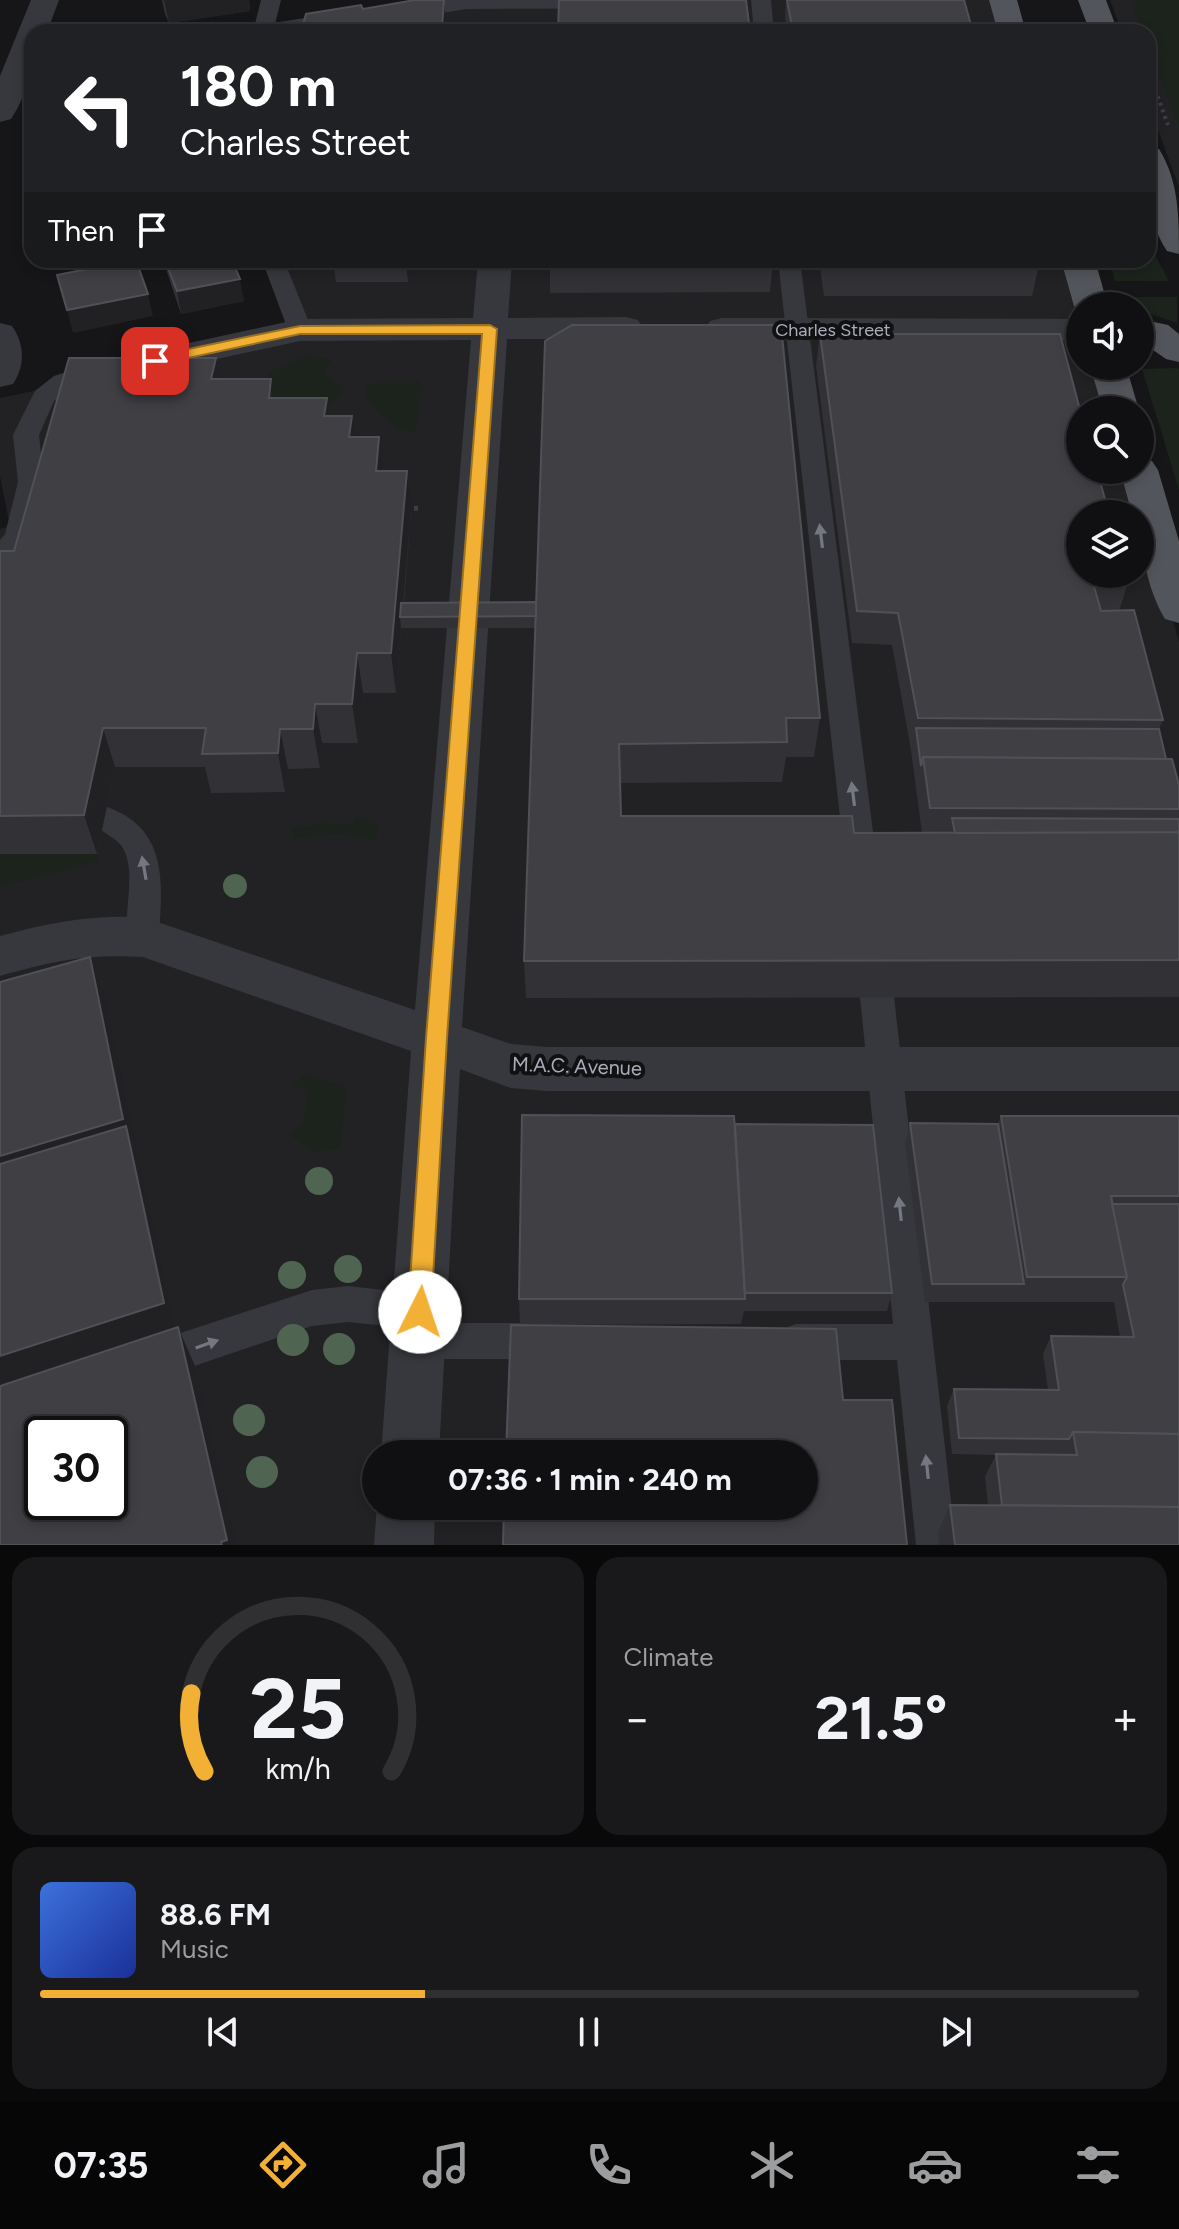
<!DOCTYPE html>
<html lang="en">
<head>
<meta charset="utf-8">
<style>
	:root { --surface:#101012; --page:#19191b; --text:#f1f3f6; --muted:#9c9d9f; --line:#303032; --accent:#f2b134 }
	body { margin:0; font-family:Figtree,sans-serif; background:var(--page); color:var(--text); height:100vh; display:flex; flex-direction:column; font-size:30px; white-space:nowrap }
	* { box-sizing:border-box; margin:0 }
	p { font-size:26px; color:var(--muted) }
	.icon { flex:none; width:44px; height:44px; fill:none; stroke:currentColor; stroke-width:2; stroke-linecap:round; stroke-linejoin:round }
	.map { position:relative; height:1545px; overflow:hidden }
	.side { display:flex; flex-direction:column; gap:12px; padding:12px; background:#09090a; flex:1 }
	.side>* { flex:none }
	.guide { position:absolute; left:24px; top:24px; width:1132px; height:244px; border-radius:24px; box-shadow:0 4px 12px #0003,0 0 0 2px var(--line); background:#202124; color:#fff; overflow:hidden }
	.tools { position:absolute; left:1066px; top:292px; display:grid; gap:16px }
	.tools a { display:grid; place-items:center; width:88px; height:88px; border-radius:50%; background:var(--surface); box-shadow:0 4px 12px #0003,0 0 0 2px var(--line); font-size:40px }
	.speed { position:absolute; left:24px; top:1416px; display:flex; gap:16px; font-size:40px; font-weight:700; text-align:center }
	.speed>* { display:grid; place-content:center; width:104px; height:104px; border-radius:50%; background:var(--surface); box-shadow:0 4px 12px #0003,0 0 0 2px var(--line); line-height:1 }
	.speed .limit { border:4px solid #111; border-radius:12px; background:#fff; color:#111 }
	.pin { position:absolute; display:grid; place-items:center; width:68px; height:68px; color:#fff; margin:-34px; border-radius:16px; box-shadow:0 4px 12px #0006 }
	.me { position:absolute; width:88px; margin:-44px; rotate:4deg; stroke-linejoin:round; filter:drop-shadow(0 0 6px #0008) }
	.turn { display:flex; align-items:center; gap:28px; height:168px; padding:0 24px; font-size:36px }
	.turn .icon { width:104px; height:104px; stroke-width:2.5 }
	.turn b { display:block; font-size:56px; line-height:68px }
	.then { display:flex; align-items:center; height:76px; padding:0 24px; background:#0003; gap:16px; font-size:30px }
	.big { font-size:60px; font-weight:700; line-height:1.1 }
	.side .card { flex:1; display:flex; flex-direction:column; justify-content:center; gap:12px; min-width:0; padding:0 28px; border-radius:24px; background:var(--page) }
	.side .dial { align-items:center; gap:0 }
	.dial svg { height:208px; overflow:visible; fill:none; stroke:var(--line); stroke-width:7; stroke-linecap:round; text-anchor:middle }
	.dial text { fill:var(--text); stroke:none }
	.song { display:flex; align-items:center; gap:24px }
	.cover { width:96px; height:96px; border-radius:12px; background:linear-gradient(135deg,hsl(220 70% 55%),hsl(230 70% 35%)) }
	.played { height:8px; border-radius:4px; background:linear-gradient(90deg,var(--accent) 35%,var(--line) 35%) }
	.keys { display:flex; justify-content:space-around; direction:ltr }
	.heat { display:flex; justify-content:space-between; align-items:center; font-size:44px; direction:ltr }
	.side .tiles { flex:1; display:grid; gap:12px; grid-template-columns:1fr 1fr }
	.card:last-child { grid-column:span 2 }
	.trip { position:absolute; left:362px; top:1440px; width:456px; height:80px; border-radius:40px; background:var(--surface); box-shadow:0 4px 12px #0003,0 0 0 2px var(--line); font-weight:700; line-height:80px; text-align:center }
	.menu { display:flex; height:128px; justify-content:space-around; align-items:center; background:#060607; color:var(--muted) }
	.menu .icon { width:56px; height:56px }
	.menu .on { color:var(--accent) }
	.menu b { font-size:36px; color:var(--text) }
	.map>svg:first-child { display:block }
</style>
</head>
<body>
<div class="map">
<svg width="1179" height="1545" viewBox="0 0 1179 1545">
	<rect width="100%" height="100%" fill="#161618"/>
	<g fill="#222225" fill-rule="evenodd">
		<polygon points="471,0 995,0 1004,32 285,32"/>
		<polygon points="1110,0 1179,0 1179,187 1148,103 1148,32 1122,32"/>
		<path d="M281 260H1069L1080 306V366H1100L1112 410H1080V470H1130L1179 642V1545H0V529L10 526 0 476V398L310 333ZM1080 514H1140V574H1080ZM42 1434H110V1502H42ZM376 1454H804V1506H376Z"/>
	</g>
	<g fill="#1c231d">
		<polygon points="1179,0 1179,127 1148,47 1148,32 1142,32 1131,1"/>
		<polygon points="1148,242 1169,281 1115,281 1109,260 1148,260"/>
		<polygon points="1177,297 1177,323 1140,310 1140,306 1126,306 1120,297"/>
		<polygon points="314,356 331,360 325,369 326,375 342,388 339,396 325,410 262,405 270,372 301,357"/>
		<polygon points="1177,368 1179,370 1179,490 1142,369"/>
		<path d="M379 381H421L416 432C398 433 363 407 365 387Z"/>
		<path d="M356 817 378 825 376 841C348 831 323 833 295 839L291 829 326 823 352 825Z"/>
		<polygon points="0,854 97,854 99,861 0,886"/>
		<polygon points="304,1074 346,1086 341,1148 315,1152 288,1134 303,1123 308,1090 293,1084"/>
	</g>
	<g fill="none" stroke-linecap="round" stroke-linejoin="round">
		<polyline stroke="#3d3f44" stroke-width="4" stroke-dasharray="3 4" stroke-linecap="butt" points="1148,70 1168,125"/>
		<polyline stroke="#3d3f44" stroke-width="5" stroke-dasharray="4 6" stroke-linecap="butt" points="404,509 420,508"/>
		<g fill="#37383d" fill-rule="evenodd">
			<polygon points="261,0 281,0 273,32 253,32"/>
			<polygon points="751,0 771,0 774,32 754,32"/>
			<polygon points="262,260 284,260 312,330 308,335 292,335 288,330"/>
			<polygon points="778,260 800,260 878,871 873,880 862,884 851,880 846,871"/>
			<polygon points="63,373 72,376 75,381 54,401 39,435 44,482 31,538 10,562 0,564 0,540 5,534 18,482 13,435 35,391 54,376"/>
			<path d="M104 806C168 827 163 881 159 937L154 946 143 950 132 946C119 921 137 882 125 852 118 835 97 833 89 818L93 810Z"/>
			<polygon points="877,983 889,987 894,997 956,1545 916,1545 897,1360 796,1360 783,1355 777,1342 783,1329 796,1324 893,1324 860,997 865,987"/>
			<polygon points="348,1286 420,1294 433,1299 439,1312 434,1323 552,1323 565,1328 571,1341 565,1354 552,1359 418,1359 405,1354 399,1341 405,1328 348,1322 312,1326 150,1381 137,1375 131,1362 137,1349 150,1343 312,1290"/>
		</g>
		<g fill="#37383d" fill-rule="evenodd">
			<path d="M31 0H59L47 32H32C32 63 29 93 11 119L0 122V76Z"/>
			<polygon points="419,0 743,0 739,6 729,8 466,9 327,32 259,32 263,26 273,23"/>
			<path d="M478 260H512L508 318 626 317 638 320 643 328 638 336 626 339H507L462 1027 511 1044 547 1047H1179V1091H547L511 1088 460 1069 439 1454H381L411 1051 143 957C87 954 53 961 0 976V936C51 922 90 915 143 917L415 1010 471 340 300 341 111 382 98 379 93 371 98 363 111 360 300 319 473 318Z"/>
			<polygon points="722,318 1080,319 1080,341 722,340 710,337 705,329 710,321"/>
			<path d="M0 323 12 326C25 345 25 366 13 384L0 387Z"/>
			<polygon points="377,1506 435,1506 434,1545 374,1545"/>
		</g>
		<g fill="#53555c" fill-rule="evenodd">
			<polygon points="989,0 1017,0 1026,32 998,32"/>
			<polygon points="1078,0 1106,0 1118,32 1090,32"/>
			<path d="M1148 147 1159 149C1179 181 1179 218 1179 254L1167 251C1146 220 1148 182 1148 147Z"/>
			<polygon points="1061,260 1095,260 1108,306 1080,306 1079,313 1074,306"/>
			<polygon points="1140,319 1168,325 1179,334 1179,362 1166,359 1140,341"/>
			<polygon points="1090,366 1126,366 1139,410 1103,410"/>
			<path d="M1140 458 1152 461 1158 470 1179 541V623L1165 619C1147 589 1140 548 1140 514H1132L1120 470H1140Z"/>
		</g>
	</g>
	<g fill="#506452">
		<circle cx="235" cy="886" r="12"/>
		<circle cx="319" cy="1181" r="14"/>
		<circle cx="348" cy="1269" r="14"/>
		<circle cx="292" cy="1275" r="14"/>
		<circle cx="293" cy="1340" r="16"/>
		<circle cx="339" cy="1349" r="16"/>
		<circle cx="249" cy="1420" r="16"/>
		<circle cx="262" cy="1472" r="16"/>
	</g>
	<g fill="#323236">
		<polygon points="162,0 249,0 250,11 169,23 165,14"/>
		<polygon points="786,0 964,0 973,32 787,32 785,16"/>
		<polygon points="163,260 232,260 244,301 181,314"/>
		<polygon points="333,260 411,260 408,282 336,282"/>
		<polygon points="550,260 773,260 770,292 550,293"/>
		<polygon points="819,260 1040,260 1032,296 824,296"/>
		<polygon points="820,334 1128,583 1119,611 1163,720 1159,729 1166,759 1179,785 1179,997 526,998 524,961 536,628 401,628 396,693 363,693 358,743 322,743 320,768 288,769 285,792 211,793 205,767 115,767 97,854 0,854 0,551 14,551 220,379 275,398 327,398 329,416 354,437 383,471 411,511 404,603 536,602 820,718 814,757 786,757 782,782 620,783 621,816 854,833 922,833 911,750 892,645 852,643 816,366"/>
		<polygon points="1001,1116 1179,1116 1179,1545 939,1545 938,1532 950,1505 988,1505 985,1476 996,1455 952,1454 947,1406 954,1389 1048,1390 1043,1354 1051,1336 1120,1337 1114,1302 925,1302 905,1143 910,1123 998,1124"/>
		<polygon points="735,1124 892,1293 887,1311 744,1311 741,1324 520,1325 519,1299"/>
	</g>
	<g fill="#212124">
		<polygon points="164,0 249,0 250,11 169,23"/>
		<polygon points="444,0 446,25 446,32 443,32"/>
		<polygon points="406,260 411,260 408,282"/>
		<polygon points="240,279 244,301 181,314 177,291"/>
		<polygon points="148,294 153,316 73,333 67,310"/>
		<polygon points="216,358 223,398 211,379"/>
		<polygon points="271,379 278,419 269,398"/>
		<polygon points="327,398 332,438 324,416"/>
		<polygon points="352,416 357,456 349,437"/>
		<polygon points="379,437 384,477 376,471"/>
		<polygon points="407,471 411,511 402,617 400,617 401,628 396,693 391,653"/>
		<polygon points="357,653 363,693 358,743 352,704"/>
		<polygon points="315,704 322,743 320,768 313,729"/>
		<polygon points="103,728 115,767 97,854 84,815"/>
		<polygon points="280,729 288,769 285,792 278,753"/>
		<polygon points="90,957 104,994 174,1329 0,1386 0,1156"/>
		<polygon points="178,1327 195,1366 236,1545 222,1545"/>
	</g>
	<g fill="#3f3f44" stroke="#4f5156" stroke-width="2" fill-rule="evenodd">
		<polygon points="415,0 444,0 442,27 450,30 450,32 301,32 306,14 361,5 363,9"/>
		<polygon points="559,0 746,0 750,32 558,32"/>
		<polygon points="787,0 964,0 973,32 793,32"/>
		<polygon points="32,168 32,183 28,169"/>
		<polygon points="132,260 136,260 148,294 67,310 57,275"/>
		<polygon points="165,260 232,260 240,279 177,291"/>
		<polygon points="572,325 781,325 820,718 786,718 787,742 619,744 621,816 852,816 854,833 1179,832 1179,960 524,961 545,341"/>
		<polygon points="820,334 1060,334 1080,410 1080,470 1097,470 1109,514 1080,514 1080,574 1125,574 1128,583 1093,583 1101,611 1134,610 1163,720 918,718 898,613 857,611"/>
		<polygon points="69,358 216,358 211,379 271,379 269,398 327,398 324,416 352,416 349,437 379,437 376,471 407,471 391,653 357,653 352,704 315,704 313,729 280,729 278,753 202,754 206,728 103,728 84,815 0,816 0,551 14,551"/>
		<polygon points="536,602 536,616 400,617 401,603"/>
		<polygon points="916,728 1159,729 1166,759 923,757 921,766"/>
		<polygon points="923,757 1172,759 1179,785 1179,809 930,808"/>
		<polygon points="952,818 1179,819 1179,832 955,833"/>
		<polygon points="90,957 123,1119 0,1156 0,982"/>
		<polygon points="522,1115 734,1116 745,1299 519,1299"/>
		<polygon points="1001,1116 1179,1116 1179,1196 1111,1196 1127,1277 1027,1277"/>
		<polygon points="910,1123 998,1124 1024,1284 932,1284"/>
		<polygon points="735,1124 873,1125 892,1293 745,1293"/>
		<polygon points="126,1126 164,1303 0,1356 0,1164"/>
		<polygon points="1112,1204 1179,1204 1179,1434 1073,1432 1069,1439 959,1438 954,1389 1059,1390 1051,1336 1134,1337 1123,1285 1127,1277"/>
		<polygon points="511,1325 836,1329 843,1400 892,1400 907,1545 503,1545 504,1506 804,1506 804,1454 506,1454"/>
		<path d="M178 1327 227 1540 221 1542 222 1545H0V1386ZM42 1434H110V1502H42Z"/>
		<polygon points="1073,1432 1179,1434 1179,1507 1002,1505 996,1454 1077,1455"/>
		<polygon points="950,1505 1179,1507 1179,1545 955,1545"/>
	</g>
	<defs><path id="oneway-solid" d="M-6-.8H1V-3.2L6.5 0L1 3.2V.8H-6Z" transform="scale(2)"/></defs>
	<g fill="#757881">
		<use href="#oneway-solid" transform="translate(821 536) rotate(-97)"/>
		<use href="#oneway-solid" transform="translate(853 794) rotate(-97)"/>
		<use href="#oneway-solid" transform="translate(144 868) rotate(-100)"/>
		<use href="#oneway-solid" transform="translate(900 1209) rotate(-96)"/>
		<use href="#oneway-solid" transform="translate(207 1344) rotate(-19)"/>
		<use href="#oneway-solid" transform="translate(927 1467) rotate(-96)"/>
	</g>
	<polygon fill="#f2b134" stroke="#9d7322" stroke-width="2" points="490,325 497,329 447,1038 431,1312 428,1319 420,1323 412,1319 408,1312 426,1038 482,334 300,334 155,365 148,361 155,356 300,326"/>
	<g text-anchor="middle" stroke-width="8" stroke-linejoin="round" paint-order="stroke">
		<g font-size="18" fill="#a8adb8" stroke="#111113">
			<text x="833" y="336">Charles Street</text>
		</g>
		<g font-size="20" fill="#a8adb8" stroke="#111113">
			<text transform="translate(577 1066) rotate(2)" y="7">M.A.C. Avenue</text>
		</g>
	</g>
</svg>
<div class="tools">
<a><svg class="icon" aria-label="sound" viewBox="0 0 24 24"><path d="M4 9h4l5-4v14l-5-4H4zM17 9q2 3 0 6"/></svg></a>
<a><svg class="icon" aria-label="search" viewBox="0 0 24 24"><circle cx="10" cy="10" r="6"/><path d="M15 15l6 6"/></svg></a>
<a><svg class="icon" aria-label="layers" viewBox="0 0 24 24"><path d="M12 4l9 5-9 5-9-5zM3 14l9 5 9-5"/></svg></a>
</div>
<div class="speed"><div class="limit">30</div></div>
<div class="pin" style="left:155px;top:361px;background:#d93025"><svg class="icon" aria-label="arrive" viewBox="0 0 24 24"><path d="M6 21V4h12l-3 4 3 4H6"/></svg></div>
<svg class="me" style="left:420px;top:1312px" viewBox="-20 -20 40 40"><circle r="19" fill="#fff"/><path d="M0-13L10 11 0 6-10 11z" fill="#f2b134"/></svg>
<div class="trip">07:36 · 1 min · 240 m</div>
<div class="guide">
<div class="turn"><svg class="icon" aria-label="left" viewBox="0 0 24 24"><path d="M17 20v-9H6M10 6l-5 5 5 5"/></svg><div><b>180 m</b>Charles Street</div></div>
<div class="then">Then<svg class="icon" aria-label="arrive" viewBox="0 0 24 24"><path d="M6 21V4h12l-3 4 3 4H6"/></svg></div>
</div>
</div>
<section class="side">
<div class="tiles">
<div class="card dial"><svg viewBox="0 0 100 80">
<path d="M14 69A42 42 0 1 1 86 69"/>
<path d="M14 69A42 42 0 0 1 9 39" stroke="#f2b134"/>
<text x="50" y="56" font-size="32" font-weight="700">25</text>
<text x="50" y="72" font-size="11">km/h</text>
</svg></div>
<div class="card"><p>Climate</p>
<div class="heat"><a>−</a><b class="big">21.5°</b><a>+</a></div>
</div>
<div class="card">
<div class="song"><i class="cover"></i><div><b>88.6 FM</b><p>Music</p></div></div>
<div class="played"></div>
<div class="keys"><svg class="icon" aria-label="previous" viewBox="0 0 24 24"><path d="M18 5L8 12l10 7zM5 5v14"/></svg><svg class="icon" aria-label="pause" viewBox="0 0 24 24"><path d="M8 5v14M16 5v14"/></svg><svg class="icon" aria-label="next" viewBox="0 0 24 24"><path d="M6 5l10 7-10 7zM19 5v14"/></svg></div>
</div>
</div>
</section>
<nav class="menu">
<b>07:35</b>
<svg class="icon on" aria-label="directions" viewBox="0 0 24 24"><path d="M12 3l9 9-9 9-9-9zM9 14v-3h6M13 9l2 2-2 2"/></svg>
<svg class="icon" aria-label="music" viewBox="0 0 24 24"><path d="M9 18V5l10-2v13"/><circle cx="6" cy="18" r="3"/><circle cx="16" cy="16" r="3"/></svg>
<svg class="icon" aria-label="phone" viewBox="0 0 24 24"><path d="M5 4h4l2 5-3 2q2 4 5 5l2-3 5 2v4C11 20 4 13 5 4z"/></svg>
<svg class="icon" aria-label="climate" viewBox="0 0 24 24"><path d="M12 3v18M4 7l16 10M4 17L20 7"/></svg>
<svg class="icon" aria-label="car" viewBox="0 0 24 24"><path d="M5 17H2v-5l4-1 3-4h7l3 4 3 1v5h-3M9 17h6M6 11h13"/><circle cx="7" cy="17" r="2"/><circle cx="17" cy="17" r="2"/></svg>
<svg class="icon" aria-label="filters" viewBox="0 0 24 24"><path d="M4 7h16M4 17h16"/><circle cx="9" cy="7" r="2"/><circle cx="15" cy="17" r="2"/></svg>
</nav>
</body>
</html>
